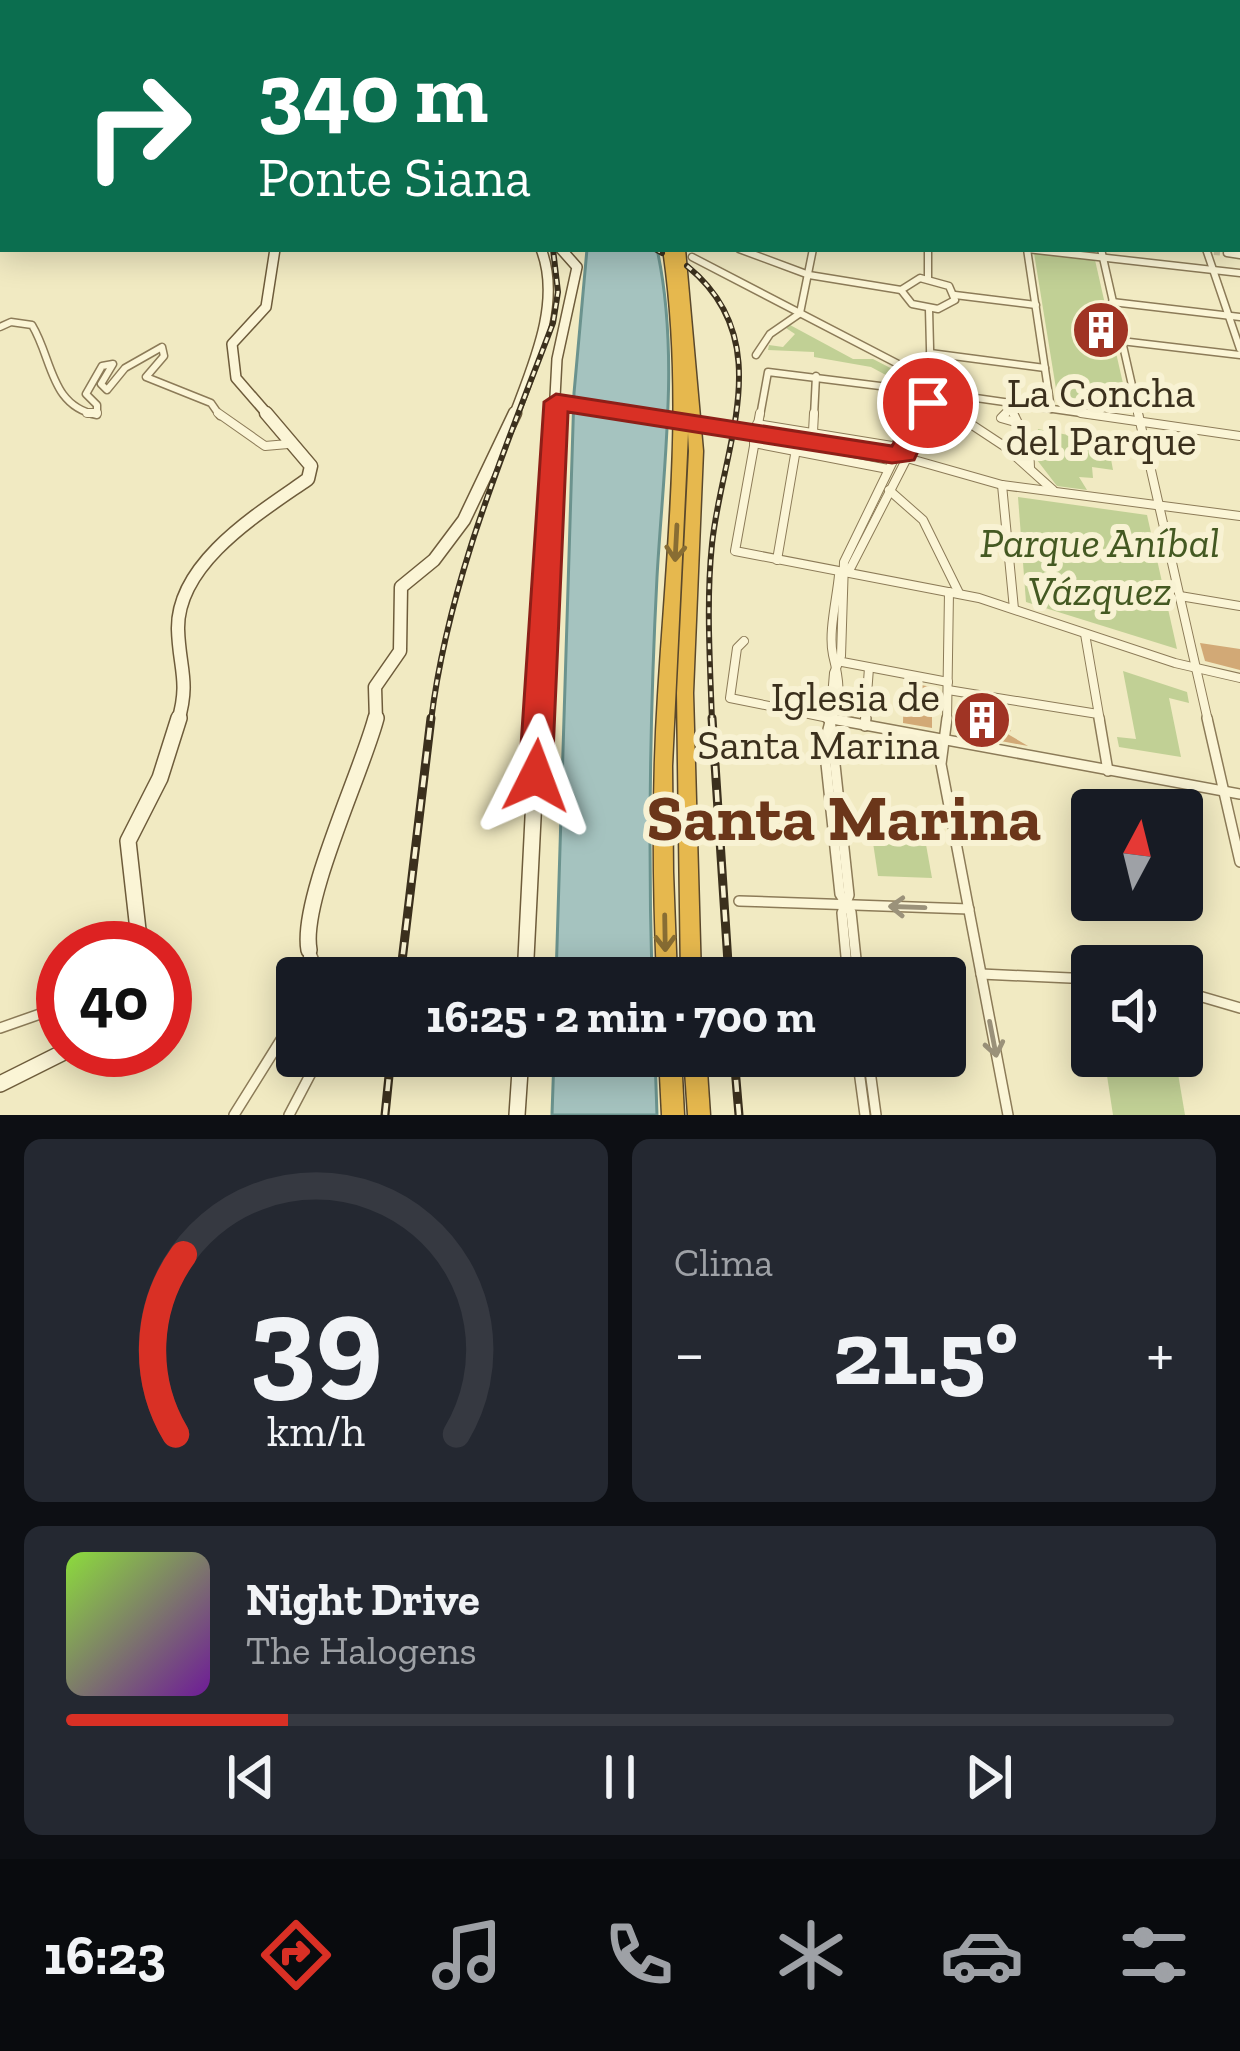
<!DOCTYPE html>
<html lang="es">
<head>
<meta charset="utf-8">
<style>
	:root { --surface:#171b24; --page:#242831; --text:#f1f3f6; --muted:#9ea1a6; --line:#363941; --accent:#d93025 }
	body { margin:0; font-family:"Zilla Slab",serif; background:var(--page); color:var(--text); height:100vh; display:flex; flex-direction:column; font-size:45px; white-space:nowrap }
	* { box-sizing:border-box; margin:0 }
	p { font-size:39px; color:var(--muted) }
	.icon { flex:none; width:66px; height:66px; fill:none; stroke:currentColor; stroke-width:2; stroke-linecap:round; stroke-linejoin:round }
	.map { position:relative; height:1115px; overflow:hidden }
	.side { display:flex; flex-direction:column; gap:24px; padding:24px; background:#0d0f14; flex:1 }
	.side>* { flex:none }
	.hud { position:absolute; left:0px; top:0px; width:1242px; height:252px; box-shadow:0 6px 30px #0003; background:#0b6e4f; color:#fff; overflow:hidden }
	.needle { width:78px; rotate:7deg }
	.tools { position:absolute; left:1071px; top:789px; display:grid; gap:24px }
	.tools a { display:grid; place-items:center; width:132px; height:132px; border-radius:12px; background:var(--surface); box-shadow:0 6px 30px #0003; font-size:60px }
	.speed { position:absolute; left:36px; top:921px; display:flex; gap:24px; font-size:60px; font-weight:700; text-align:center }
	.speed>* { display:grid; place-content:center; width:156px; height:156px; border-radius:50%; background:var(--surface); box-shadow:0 6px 30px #0003; line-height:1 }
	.speed .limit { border:18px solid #d22; background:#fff; color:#111 }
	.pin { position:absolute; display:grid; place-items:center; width:102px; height:102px; color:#fff; margin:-51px; border:6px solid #fff; border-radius:50%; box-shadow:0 3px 12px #0007 }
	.me { position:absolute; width:132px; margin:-66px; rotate:3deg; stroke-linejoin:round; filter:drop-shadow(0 0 9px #0008) }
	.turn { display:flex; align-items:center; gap:42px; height:252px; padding:0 60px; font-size:54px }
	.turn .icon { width:156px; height:156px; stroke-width:2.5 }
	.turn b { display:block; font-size:84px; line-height:102px }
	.big { font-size:90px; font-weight:800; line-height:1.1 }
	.side .widget { flex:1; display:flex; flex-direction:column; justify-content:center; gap:18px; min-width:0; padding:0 42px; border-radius:18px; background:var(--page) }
	.side .dial { align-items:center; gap:0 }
	.dial svg { height:312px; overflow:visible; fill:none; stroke:var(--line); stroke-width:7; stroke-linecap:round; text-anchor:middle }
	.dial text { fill:var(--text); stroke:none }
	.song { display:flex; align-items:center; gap:36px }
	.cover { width:144px; height:144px; border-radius:18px; background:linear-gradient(135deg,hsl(90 70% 55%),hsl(280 70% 35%)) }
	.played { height:12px; border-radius:6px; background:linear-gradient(90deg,var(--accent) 20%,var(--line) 20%) }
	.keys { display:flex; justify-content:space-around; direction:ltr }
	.heat { display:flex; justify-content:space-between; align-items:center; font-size:66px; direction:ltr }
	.side .tiles { flex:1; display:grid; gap:24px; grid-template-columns:1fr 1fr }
	.widget:last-child { grid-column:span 2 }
	.trip { position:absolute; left:276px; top:957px; width:690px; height:120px; border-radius:12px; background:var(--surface); box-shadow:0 6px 30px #0003; font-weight:800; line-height:120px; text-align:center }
	.tabs { display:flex; height:192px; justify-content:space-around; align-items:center; background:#090b0e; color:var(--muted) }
	.tabs .icon { width:84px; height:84px }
	.tabs .active { color:var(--accent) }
	.tabs b { font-size:54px; color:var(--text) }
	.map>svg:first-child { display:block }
</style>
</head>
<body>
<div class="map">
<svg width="1240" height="1115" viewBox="0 0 1240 1115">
	<rect width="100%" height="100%" fill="#f1eac2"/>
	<g fill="#c1d095">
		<polygon points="1034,253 1095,260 1129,410 1058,401"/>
		<polygon points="790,325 853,359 873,359 904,375 897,381 871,367 814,357 814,352 768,350 769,345 783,347 795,334 786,328"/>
		<polygon points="1038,429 1108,443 1113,470 1092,467 1093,478 1079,477 1087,490 1057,486 1034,456"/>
		<polygon points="1018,497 1147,515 1177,649 1026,602"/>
		<polygon points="1123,671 1187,692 1189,703 1169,698 1181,757 1119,747 1117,737 1136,739"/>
		<polygon points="872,836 925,839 932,878 878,876"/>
		<polygon points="1104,1056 1175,1056 1185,1115 1113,1115"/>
	</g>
	<g fill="#a5c3bf" stroke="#6b938e" stroke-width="3">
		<path d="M587 249H657C680 354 663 470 657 577 650 712 648 842 652 978H556L574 393Z"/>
		<polygon points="554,1056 655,1056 657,1115 552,1115"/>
	</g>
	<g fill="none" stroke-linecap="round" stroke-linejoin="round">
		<polyline stroke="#6b938e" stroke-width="3" points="782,0 805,3"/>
	</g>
	<g fill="#d2a976">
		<polygon points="1200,643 1240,649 1240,670 1205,661"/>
		<polygon points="904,682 932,687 932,728 903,723"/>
		<polygon points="975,703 985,704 1011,731 1006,733 1028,746 963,734 965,709"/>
		<polygon points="512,957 511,978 419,978 421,959"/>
	</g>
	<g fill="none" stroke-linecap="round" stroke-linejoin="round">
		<polyline stroke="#cdc5a1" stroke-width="6" stroke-dasharray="6 3" stroke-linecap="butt" points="1214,252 1227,253"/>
		<defs>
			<g id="street-far3">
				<polyline points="264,0 269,3"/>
				<polyline points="801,0 834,3"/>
				<polyline points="1016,3 1031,0"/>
			</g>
			<g id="street-far2">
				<polyline points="739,249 809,275 901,290"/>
				<polyline points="928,249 928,278"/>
				<polyline points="1027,249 1240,273"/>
				<polyline points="1027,249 1051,409"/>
				<polyline points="1101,249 1139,416"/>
				<polyline points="1206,249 1240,349"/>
				<polyline points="1227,253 1240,255"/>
				<polyline points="692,257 900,365 914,375 914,386"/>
				<polygon points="920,278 949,286 955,300 938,309 912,304 901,290"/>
				<polyline points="955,295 1036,305"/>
				<polyline points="1112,302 1240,317"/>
				<polyline points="929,309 931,387"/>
				<polyline points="800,313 813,249"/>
				<path d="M0 327 11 322 32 325C53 360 50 406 97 415V405L86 394 102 366 113 364 101 384 107 390 125 368 162 347 164 356 146 377 211 403 220 416"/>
				<polyline points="1121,341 1240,355"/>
				<polyline points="930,353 1045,368"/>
				<polyline points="756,355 770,334 799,314"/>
				<polyline points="934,392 1102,416"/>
				<polyline points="931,398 959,416"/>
				<polyline points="1008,403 1015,416"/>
				<polyline points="760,416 768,372 912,390"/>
				<polyline points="814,416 816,376"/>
				<polyline points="911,416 920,398"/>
				<polyline points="921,416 929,398"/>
				<polyline points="1003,416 1009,410"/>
			</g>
			<g id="street-far1">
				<polyline points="87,413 97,413"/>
				<polyline points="218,413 265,446 288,444"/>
				<polyline points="760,413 735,551 979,598 1175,663 1240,678"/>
				<polyline points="954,413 1004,446 1053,490"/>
				<polyline points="1006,413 1001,418 1015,422"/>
				<polyline points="1013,413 1029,445 1030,468"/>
				<polyline points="1081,413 1240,436"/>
				<polyline points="1138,413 1208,721"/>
				<polyline points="757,424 898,447"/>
				<polyline points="813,432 814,413"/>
				<polyline points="754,443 888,469"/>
				<polyline points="845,447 891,454"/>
				<polyline points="905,453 922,413"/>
				<polyline points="891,454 912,413"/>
				<polyline points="907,458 1002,485 1240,516"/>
				<polyline points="1002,485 1014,609"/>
				<polyline points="889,490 923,520 959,593"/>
				<polyline points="777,560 796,449"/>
				<polyline points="1180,596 1240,606"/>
				<polyline points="1085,634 1100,721"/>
				<polyline points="744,641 737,648 730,698 843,721"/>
				<polyline points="837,661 948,682"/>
				<polyline points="948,690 1098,714"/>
				<path d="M829 721C844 702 838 675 833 655 828 633 837 598 839 575L850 569 907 458"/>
				<polyline points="830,721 834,673 841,656 844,562 894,459"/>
				<polyline points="865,721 869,668"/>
				<polyline points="947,721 949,592"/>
			</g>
			<g id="street">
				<polyline points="827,718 1240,794"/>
				<polyline points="830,718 849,895 842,913 848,978"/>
				<polyline points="831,718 824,745 840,894 851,912 858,978"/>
				<polyline points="947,718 941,764 1008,1115"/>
				<polyline points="1099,718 1108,771"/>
				<polyline points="1207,718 1240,862"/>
				<polyline points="865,726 866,718"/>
				<polyline points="739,901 969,909"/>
				<polyline points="131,948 137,931"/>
				<polyline points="310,951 321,978"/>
				<polyline points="981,974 1092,979"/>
				<polyline points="307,978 309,951"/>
				<polyline points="1182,991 1240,1008"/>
				<polyline points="0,1028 63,1006"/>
				<polyline points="857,1056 865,1115"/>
				<polyline points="868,1056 876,1115"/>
				<polyline points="234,1115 297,1014"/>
				<polyline points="289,1115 320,1056"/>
			</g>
			<g id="secondary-far3">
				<polyline points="384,0 388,3"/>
				<polyline points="919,0 923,3"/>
			</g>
			<g id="secondary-far2">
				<polyline points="269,416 236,378 232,344 266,307 275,249"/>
				<path d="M514 416C533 365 562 302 541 249"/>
				<polyline points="554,416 557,359 577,267 561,249"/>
			</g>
			<g id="secondary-far1">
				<path d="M178 721C190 681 179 668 178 629 177 562 261 512 308 479L311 466 266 413"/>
				<polyline points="376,721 375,687 400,651 401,587 434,560 464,520 515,413"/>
				<polyline points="538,721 554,413"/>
			</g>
			<g id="secondary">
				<polyline points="147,948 138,930 128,841 160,778 179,718"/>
				<path d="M309 950C300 901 362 772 376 718"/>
				<polyline points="525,978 538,718"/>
				<polyline points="0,1084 68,1050"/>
				<polyline points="517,1115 521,1056"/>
			</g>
			<g id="highway">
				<polygon points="622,0 630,0 631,3 623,3"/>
				<rect x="634" y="0" width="8" height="3"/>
				<rect x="651" y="0" width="8" height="3"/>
				<path d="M663 249H685L703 451 693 693 701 978H681L677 693 689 451 688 433 672 766 673 872 677 978H657C653 884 652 789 658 695 667 546 685 398 663 249Z"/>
				<polygon points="659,1056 681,1056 684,1115 662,1115"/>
				<polygon points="684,1056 706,1056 710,1115 688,1115"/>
			</g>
		</defs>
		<use href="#street-far3" stroke="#8c7b58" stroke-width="6"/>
		<use href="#street-far2" stroke="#8c7b58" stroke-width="9"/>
		<use href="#street-far1" stroke="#8c7b58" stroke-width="10"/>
		<use href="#street" stroke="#8c7b58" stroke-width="12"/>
		<use href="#secondary-far3" stroke="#6e5c3b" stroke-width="9"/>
		<use href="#secondary-far2" stroke="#6e5c3b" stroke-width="12"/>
		<use href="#secondary-far1" stroke="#6e5c3b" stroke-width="15"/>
		<use href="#secondary" stroke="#6e5c3b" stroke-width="18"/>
		<use href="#highway" stroke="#5a482c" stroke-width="3"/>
		<use href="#street-far3" stroke="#fbf5d6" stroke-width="4.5"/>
		<use href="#street-far2" stroke="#fbf5d6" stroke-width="6"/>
		<use href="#street-far1" stroke="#fbf5d6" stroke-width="8"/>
		<use href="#street" stroke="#fbf5d6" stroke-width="9"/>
		<use href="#secondary-far3" stroke="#fbf5d6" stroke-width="8"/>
		<use href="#secondary-far2" stroke="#fbf5d6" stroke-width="9"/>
		<use href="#secondary-far1" stroke="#fbf5d6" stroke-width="12"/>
		<use href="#secondary" stroke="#fbf5d6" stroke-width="15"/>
		<use href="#highway" fill="#e6b84e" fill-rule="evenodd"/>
		<defs>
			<g id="rail-far1">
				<polyline points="655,249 662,253"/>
				<path d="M687 266C780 341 722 447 712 544 706 602 710 662 712 721"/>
				<path d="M431 721C448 582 504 452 553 323L558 292 553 249"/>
			</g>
			<g id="rail">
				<polyline points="712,718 729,978"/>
				<polyline points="400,978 431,718"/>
				<polyline points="734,1056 739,1115"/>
				<polyline points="385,1115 391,1056"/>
			</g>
		</defs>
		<use href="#rail-far1" stroke="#3b301d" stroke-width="6"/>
		<use href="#rail" stroke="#3b301d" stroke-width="9"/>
		<use href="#rail-far1" stroke="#f8f2d3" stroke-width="3" stroke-dasharray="6" stroke-linecap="butt"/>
		<use href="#rail" stroke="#f8f2d3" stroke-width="4.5" stroke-dasharray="12" stroke-linecap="butt"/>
		<defs>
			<polyline id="street-bridge-far1" points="570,405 643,416"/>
			<polyline id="street-bridge" points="624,413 845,447"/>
		</defs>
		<use href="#street-bridge-far1" stroke="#8c7b58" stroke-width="9" stroke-linecap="butt"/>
		<use href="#street-bridge" stroke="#8c7b58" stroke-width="10" stroke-linecap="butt"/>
		<use href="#street-bridge-far1" stroke="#fbf5d6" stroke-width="6"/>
		<use href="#street-bridge" stroke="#fbf5d6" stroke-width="8"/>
	</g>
	<defs><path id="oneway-shaft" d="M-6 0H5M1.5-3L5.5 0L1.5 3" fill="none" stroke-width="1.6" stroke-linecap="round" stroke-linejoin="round" transform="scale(3)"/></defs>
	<g stroke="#886d33">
		<use href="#oneway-shaft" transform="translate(676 543) rotate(93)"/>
		<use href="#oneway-shaft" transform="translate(665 933) rotate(89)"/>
	</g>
	<g stroke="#9b927a">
		<use href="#oneway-shaft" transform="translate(907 907) rotate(-178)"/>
		<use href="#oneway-shaft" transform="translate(993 1039) rotate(79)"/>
	</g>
	<polygon fill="#d93025" stroke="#8d1f18" stroke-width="3" points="556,394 892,446 920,397 928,395 940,403 914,460 892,463 568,412 552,776 547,787 536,791 524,787 519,776 544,402"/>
	<defs>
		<symbol id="building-disc" viewBox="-11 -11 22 22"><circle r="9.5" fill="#a03424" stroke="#f8f2d3"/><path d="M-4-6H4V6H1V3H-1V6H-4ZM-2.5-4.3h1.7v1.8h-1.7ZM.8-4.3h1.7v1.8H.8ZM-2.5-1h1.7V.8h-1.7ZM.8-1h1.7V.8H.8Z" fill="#fff"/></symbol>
	</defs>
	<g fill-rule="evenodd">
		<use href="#building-disc" x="1068" y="297" width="66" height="66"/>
		<use href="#building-disc" x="949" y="687" width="66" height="66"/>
	</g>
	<g text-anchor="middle" stroke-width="12" stroke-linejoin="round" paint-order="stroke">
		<g font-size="42" fill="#3b301d" stroke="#f8f2d3">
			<text x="1101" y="407">La Concha<tspan x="1101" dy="48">del Parque</tspan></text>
			<text x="940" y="711" text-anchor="end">Iglesia de<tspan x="940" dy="48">Santa Marina</tspan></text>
		</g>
		<g font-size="42" font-style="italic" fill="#445922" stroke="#f8f2d3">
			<text x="1100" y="557">Parque Aníbal<tspan x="1100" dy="48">Vázquez</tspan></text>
		</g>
		<g font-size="66" font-weight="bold" fill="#6b361a" stroke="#f8f2d3">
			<text x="844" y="840">Santa Marina</text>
		</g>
	</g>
</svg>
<div class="tools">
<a><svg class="needle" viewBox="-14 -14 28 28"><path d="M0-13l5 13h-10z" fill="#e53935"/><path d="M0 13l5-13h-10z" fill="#9ea1a6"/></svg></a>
<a><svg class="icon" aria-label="sound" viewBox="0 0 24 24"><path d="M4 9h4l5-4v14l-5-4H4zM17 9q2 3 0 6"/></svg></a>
</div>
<div class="speed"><div class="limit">40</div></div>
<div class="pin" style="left:928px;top:403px;background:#d93025"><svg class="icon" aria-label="arrive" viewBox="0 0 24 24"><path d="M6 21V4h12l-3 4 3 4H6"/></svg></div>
<svg class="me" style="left:536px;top:776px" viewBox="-20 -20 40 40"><path d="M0-17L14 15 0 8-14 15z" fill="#d93025" stroke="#fff" stroke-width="4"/></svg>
<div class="trip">16:25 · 2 min · 700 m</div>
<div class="hud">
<div class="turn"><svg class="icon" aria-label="right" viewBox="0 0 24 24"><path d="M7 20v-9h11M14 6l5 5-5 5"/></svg><div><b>340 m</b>Ponte Siana</div></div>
</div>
</div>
<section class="side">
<div class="tiles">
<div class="widget dial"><svg viewBox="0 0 100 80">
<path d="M14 69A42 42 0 1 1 86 69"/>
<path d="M14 69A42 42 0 0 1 16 23" stroke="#d93025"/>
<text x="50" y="56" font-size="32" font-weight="700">39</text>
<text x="50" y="72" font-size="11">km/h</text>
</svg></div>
<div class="widget"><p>Clima</p>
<div class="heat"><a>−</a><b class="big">21.5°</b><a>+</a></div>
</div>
<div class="widget">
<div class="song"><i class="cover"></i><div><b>Night Drive</b><p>The Halogens</p></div></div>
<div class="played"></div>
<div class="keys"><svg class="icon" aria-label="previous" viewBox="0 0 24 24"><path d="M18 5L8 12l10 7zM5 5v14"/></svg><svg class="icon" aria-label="pause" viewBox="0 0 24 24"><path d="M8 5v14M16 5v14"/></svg><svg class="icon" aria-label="next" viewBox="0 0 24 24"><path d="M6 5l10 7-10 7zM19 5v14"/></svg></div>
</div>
</div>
</section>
<nav class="tabs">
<b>16:23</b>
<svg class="icon active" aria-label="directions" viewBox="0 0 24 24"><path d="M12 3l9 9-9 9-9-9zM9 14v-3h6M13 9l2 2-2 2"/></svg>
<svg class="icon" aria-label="music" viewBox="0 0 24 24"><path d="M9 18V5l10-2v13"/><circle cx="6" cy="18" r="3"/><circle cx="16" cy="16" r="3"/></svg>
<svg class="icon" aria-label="phone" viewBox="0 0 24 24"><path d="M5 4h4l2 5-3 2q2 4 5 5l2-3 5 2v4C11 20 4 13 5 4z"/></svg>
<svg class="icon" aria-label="climate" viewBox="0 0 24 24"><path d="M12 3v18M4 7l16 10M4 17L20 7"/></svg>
<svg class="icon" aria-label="car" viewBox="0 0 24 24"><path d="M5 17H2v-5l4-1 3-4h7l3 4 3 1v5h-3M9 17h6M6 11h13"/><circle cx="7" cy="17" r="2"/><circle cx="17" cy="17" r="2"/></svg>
<svg class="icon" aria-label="filters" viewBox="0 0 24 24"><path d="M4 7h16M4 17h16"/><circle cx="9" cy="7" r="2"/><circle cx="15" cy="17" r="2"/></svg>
</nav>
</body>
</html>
